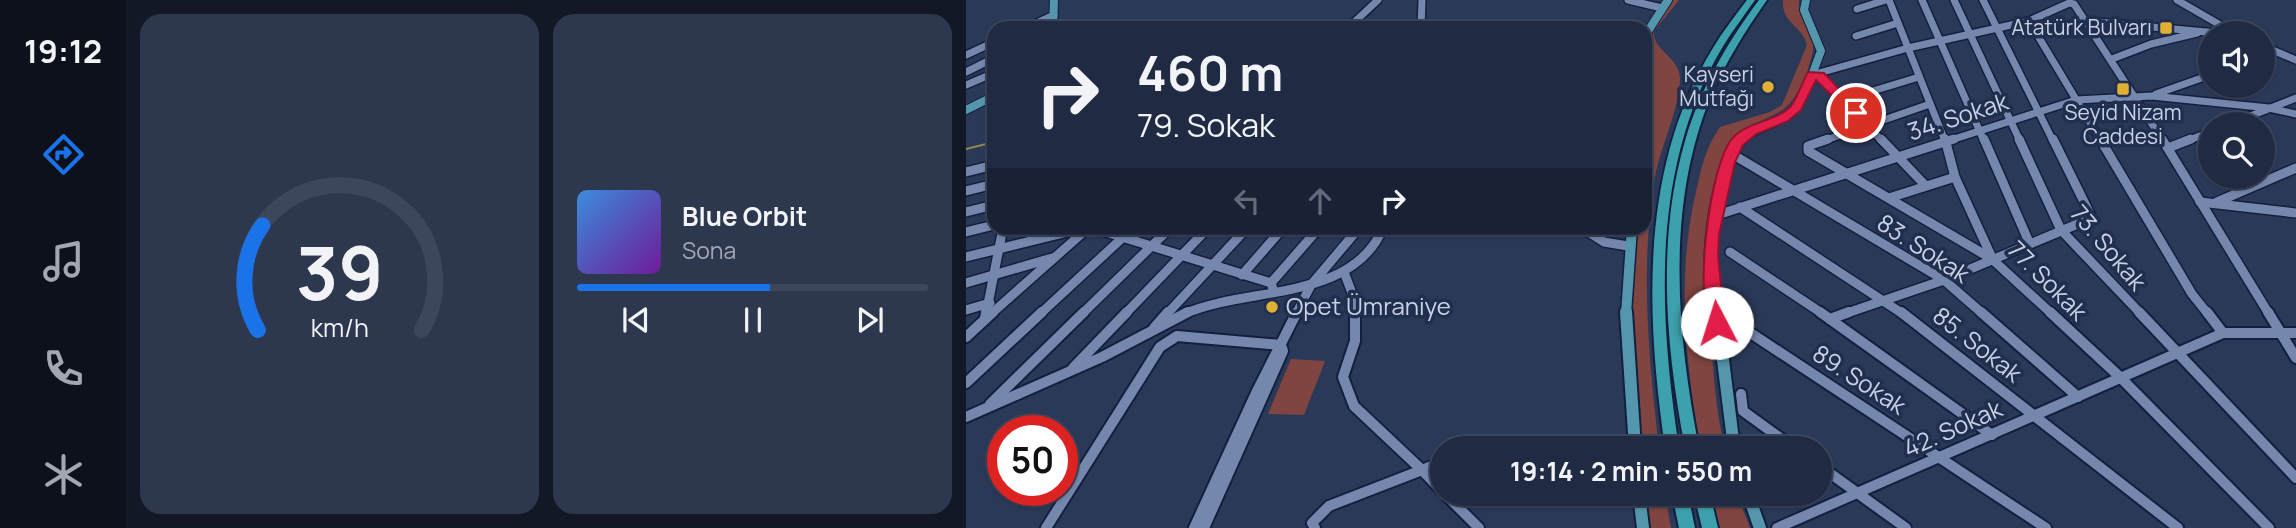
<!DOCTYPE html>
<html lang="en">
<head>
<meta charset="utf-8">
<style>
	:root { --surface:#202b43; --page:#2d374e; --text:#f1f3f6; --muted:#a2a7b2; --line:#3d475c; --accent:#1a73e8 }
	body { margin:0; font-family:Manrope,sans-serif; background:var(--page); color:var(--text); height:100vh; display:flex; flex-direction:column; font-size:26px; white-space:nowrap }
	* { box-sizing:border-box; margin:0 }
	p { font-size:23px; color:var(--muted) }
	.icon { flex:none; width:38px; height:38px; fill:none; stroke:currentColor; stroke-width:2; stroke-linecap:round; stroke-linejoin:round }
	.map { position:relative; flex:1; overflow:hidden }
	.panel { display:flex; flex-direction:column; gap:14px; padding:14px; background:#121825; width:840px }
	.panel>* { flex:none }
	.hud { position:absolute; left:21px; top:21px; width:665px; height:214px; border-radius:21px; box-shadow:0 2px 5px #0004,0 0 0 2px var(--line); background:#202b43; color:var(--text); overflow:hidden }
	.controls { position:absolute; left:1232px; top:21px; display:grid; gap:14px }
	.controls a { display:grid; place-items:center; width:77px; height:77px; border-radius:50%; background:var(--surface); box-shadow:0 2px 5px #0004,0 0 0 2px var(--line); font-size:35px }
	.speed { position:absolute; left:21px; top:415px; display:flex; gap:14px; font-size:35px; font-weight:700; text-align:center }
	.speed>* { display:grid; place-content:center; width:91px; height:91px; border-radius:50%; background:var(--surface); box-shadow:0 2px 5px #0004,0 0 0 2px var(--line); line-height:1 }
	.speed .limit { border:10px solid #d22; background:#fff; color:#111 }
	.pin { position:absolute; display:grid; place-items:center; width:60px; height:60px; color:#fff; margin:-30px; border:4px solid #fff; border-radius:50%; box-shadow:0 2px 7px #0007 }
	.me { position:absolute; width:77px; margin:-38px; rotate:355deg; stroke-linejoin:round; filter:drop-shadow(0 0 5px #0008) }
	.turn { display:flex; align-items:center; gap:24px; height:147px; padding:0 35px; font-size:32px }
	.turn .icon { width:91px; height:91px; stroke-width:2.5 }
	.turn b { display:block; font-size:49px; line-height:60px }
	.lanes { display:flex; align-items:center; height:66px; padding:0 35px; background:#0003; justify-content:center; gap:35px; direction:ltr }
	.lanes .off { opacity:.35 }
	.panel .tile { flex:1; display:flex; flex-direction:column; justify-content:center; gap:10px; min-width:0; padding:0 24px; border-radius:21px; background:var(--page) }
	.panel .dial { align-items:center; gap:0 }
	.dial svg { height:182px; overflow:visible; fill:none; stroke:var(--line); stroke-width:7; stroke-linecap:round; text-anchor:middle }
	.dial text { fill:var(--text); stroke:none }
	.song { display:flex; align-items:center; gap:21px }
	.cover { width:84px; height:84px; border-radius:10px; background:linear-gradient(135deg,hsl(210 70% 55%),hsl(280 70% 35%)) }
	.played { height:7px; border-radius:4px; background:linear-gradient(90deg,var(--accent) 55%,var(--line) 55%) }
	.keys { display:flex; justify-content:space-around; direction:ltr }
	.panel .tiles { flex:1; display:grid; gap:14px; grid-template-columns:repeat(2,1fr) }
	.trip { position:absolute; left:464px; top:436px; width:402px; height:70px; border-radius:35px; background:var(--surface); box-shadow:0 2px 5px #0004,0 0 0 2px var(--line); font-weight:700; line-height:70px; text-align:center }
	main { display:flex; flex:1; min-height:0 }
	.tabs { display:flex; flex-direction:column; width:126px; justify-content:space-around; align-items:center; background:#0d111b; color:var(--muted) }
	.tabs .icon { width:49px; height:49px }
	.tabs .active { color:var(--accent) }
	.tabs b { font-size:32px; color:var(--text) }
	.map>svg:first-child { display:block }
</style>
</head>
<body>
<main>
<nav class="tabs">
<b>19:12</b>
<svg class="icon active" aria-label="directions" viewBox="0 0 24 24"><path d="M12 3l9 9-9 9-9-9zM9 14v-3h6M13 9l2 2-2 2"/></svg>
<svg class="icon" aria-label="music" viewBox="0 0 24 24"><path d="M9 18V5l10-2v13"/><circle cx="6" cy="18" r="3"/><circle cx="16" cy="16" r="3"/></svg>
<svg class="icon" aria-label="phone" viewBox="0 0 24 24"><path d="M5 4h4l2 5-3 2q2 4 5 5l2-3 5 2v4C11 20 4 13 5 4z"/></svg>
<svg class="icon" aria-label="climate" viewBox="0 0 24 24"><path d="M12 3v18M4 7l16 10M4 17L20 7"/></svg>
</nav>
<section class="panel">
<div class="tiles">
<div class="tile dial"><svg viewBox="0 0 100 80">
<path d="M14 69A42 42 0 1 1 86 69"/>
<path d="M14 69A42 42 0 0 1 16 23" stroke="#1a73e8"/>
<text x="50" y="56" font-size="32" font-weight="700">39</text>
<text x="50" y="72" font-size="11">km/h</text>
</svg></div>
<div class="tile">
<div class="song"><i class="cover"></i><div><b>Blue Orbit</b><p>Sona</p></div></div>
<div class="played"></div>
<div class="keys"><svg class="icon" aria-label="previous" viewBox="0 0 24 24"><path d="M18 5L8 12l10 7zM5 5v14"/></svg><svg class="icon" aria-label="pause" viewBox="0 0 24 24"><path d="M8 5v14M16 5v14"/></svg><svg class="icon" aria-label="next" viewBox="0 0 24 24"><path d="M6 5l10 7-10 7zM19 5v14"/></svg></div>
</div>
</div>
</section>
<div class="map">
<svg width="1330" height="528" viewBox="0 0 1330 528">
	<rect width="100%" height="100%" fill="#2b3959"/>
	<g fill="#804540">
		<path d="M705 0H713L688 31C686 51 715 57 714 80 712 115 693 148 688 183 674 270 683 361 693 448H673L664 338 665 245 669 228H679L682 45 684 32Z"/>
		<path d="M817 0H833C831 19 849 31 847 50 844 68 832 100 816 110 797 123 770 126 760 149 731 215 740 273 745 342 748 377 750 414 759 448H734C720 363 710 277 730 192 735 168 740 147 754 127L804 112 816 105 841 45C837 26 815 23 817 0Z"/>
		<polygon points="325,359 359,361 338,415 302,414"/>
		<polygon points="678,494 699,494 705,528 681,528"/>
		<polygon points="743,494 771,494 784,528 752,528"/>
	</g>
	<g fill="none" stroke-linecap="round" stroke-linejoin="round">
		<polyline stroke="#99854b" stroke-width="2" points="0,149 28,142"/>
		<defs>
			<g id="minor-far2">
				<polyline points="662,0 696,8"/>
				<polyline points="923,0 979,141"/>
				<polyline points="956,0 1018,141"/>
				<polyline points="988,0 1054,141"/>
				<polyline points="1017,0 1087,141"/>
				<polyline points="1211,0 1268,33"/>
				<polyline points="891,9 920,0"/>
				<polyline points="1063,21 1135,141"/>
				<polyline points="1121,21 1251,33"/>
				<polyline points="88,23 111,28"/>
				<polyline points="60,28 88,15"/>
				<polyline points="382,28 412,0"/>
				<polyline points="455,28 456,0"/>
				<polyline points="890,36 932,23"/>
				<polyline points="1297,46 1330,60"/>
				<polyline points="0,55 28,42"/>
				<polyline points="1146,59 1185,44 1231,33"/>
				<polyline points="0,72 28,58"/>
				<polyline points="846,75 942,48 1063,21 1103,3 1108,4 1197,141"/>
				<polyline points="853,75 916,141"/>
				<polyline points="0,85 28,73"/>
				<polyline points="1190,94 1244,75"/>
				<polyline points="877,100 953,77"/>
				<polyline points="1264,124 1330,98"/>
				<polyline points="857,141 964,104"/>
				<polyline points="982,141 1110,100 1186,96 1303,108 1330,114"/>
				<polyline points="1221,141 1244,132"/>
			</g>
			<g id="minor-far1">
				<polyline points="862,139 842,146 842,151 1026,259"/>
				<polyline points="915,139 959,185"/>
				<polyline points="979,139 989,177 1027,260 1086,314"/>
				<polyline points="1018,139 1063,242"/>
				<polyline points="1053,139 1095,230 1175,314"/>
				<polyline points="1134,139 1226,294 1242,314"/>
				<polyline points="1196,139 1303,314"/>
				<polyline points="1202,148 1225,139"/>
				<polyline points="766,154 978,280 1017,314"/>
				<polyline points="0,172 28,165"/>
				<polyline points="0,191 28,184"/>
				<polyline points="923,198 989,177"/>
				<polyline points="1234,202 1330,213"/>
				<polyline points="1251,202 1330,168"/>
				<polyline points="774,207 937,314"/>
				<polyline points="0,212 28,205"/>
				<polyline points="748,216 988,139"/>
				<polyline points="127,228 305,283 307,289"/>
				<polyline points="616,228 638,242 662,246"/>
				<polyline points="0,232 28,225"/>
				<polyline points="764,252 857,314"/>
				<polyline points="0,257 118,228"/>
				<polyline points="378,272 389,301 389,314"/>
				<polyline points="276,275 317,228"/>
				<polyline points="0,283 86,258"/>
				<polyline points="305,283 353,228"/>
				<polyline points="0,310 24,303"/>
				<polyline points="20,314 37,228"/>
				<polyline points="25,314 122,228"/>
				<polyline points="74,314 167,228"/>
				<polyline points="116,314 204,228"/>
				<polyline points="159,314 242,228"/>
				<polyline points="201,314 281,228"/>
				<path d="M218 314C281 286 386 302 417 228"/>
				<polyline points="330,314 345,285 393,228"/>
				<polyline points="878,314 978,280 1126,218 1087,139"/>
			</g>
			<g id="minor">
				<polyline points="389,312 389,341 377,377 388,406 456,470 476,462"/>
				<polyline points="854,312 1026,435"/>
				<polyline points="935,312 1212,528"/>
				<polyline points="1015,312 1112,397"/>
				<polyline points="1084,312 1155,378 1303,528"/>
				<polyline points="1173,312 1330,478"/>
				<polyline points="1241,312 1257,333"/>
				<polyline points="1302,312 1330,358"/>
				<polyline points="19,319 20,312"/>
				<polyline points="864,319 883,312"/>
				<polyline points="751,323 771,324 1080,528"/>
				<polyline points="188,328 202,312"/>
				<polyline points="0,337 27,312"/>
				<polyline points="107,368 161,312"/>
				<polyline points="0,383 76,312"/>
				<polyline points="775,394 777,411 828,448"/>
				<polyline points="24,404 118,312"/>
				<polyline points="0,417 136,357 222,312"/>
				<polyline points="854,466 940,528"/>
				<polyline points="479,494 513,528"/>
				<polyline points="80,528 194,347 211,336 315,345"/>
				<polyline points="228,528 290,393 331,312"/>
				<polyline points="238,528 317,351 315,345"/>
				<polyline points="349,528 346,523 363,506 456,470 476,491"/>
				<polyline points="811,528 1257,333 1330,333"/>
			</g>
			<g id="major-far2">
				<polyline points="87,28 88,0"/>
				<polyline points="679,81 682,31 702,0"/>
				<polyline points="0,110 28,96"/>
				<path d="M773 141C787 129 802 127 817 118 839 105 846 73 855 51L838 10 840 0"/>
			</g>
			<g id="major-far1">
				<polyline points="660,314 666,228"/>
				<path d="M751 314C749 295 744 274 744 254 745 227 755 157 776 139"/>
			</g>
			<g id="major">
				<polyline points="660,312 669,448"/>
				<polyline points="751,312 768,448"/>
				<polyline points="673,494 677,528"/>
				<polyline points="782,494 794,528"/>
			</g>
			<g id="highway">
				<path d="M781 0H789C778 16 766 31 756 48 684 168 693 316 713 448H699C680 315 673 167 747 48 757 31 769 16 781 0Z"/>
				<path d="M793 0H801C779 31 760 62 745 96 699 207 711 334 733 448H719C700 349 690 240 719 141 734 89 761 43 793 0Z"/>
				<polygon points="706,494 722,494 729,528 713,528"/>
				<polygon points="728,494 744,494 752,528 736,528"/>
			</g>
		</defs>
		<use href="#minor-far2" stroke="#131f3e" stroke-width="10"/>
		<use href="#minor-far1" stroke="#131f3e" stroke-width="12"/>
		<use href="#minor" stroke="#131f3e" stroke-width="14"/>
		<use href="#major-far2" stroke="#131f3e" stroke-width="10"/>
		<use href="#major-far1" stroke="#131f3e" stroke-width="13"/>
		<use href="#major" stroke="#131f3e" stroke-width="16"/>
		<use href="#highway" stroke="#131f3e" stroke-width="4"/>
		<use href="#minor-far2" stroke="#7687ad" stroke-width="7"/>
		<use href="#minor-far1" stroke="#7687ad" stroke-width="9"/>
		<use href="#minor" stroke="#7687ad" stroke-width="10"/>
		<use href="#major-far2" stroke="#5497ad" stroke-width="8"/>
		<use href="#major-far1" stroke="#5497ad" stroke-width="10"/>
		<use href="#major" stroke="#5497ad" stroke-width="12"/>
		<use href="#highway" fill="#3da1ad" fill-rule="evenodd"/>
	</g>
	<path fill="#e11d48" stroke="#92132f" stroke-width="2" d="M842 72 858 73 896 113 894 115H885L850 80 835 110 822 121 790 134 777 145 769 162 753 235 752 256 759 323 757 328H745C728 295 743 170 765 140 780 121 809 123 825 106 832 97 836 82 842 72Z"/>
	<g fill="#e0b034" stroke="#212f4e" stroke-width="2.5">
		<rect x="1193" y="21" width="14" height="14" rx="3.5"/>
		<circle cx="802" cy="87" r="7"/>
		<rect x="1150" y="82" width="14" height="14" rx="3.5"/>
		<circle cx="306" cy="307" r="7"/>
	</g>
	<g text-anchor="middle" stroke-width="7" stroke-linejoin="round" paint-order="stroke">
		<g font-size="21" fill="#c8d1e6" stroke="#212f4e" text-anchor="end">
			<text x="1186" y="35">Atatürk Bulvarı</text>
			<text x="788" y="82">Kayseri<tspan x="788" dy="24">Mutfağı</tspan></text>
			<text x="1157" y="120" text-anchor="middle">Seyid Nizam<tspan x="1157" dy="24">Caddesi</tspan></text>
		</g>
		<g font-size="24" fill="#c8d1e6" stroke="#212f4e">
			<text transform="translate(992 117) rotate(-18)" y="8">34. Sokak</text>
			<text transform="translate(1142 248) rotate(50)" y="8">73. Sokak</text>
			<text transform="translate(957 249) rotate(33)" y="8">83. Sokak</text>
			<text transform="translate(1081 281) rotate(45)" y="8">77. Sokak</text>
			<text transform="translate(1011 345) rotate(38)" y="8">85. Sokak</text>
			<text transform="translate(893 380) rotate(33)" y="8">89. Sokak</text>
			<text transform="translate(987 429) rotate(-24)" y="8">42. Sokak</text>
		</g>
		<g font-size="24" fill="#c8d1e6" stroke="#212f4e" text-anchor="start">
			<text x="320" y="315">Opet Ümraniye</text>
		</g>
	</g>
</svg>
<div class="controls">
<a><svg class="icon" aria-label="sound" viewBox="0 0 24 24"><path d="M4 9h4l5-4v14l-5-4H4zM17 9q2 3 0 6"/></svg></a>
<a><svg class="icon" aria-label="search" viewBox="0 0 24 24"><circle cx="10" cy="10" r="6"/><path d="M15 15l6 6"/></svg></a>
</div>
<div class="speed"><div class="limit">50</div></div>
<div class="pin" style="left:890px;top:113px;background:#d93025"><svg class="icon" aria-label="arrive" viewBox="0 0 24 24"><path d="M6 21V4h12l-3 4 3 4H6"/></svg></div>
<svg class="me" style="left:751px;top:323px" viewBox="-20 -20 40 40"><circle r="19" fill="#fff"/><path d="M0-13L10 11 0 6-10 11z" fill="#e11d48"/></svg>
<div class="trip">19:14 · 2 min · 550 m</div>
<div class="hud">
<div class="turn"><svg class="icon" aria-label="right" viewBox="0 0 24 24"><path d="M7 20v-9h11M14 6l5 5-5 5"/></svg><div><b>460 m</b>79. Sokak</div></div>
<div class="lanes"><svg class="icon off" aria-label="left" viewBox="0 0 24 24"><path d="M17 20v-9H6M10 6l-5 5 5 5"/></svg><svg class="icon off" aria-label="ahead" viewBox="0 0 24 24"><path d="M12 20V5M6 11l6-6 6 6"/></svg><svg class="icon" aria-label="right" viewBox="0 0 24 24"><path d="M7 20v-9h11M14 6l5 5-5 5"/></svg></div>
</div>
</div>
</main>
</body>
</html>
